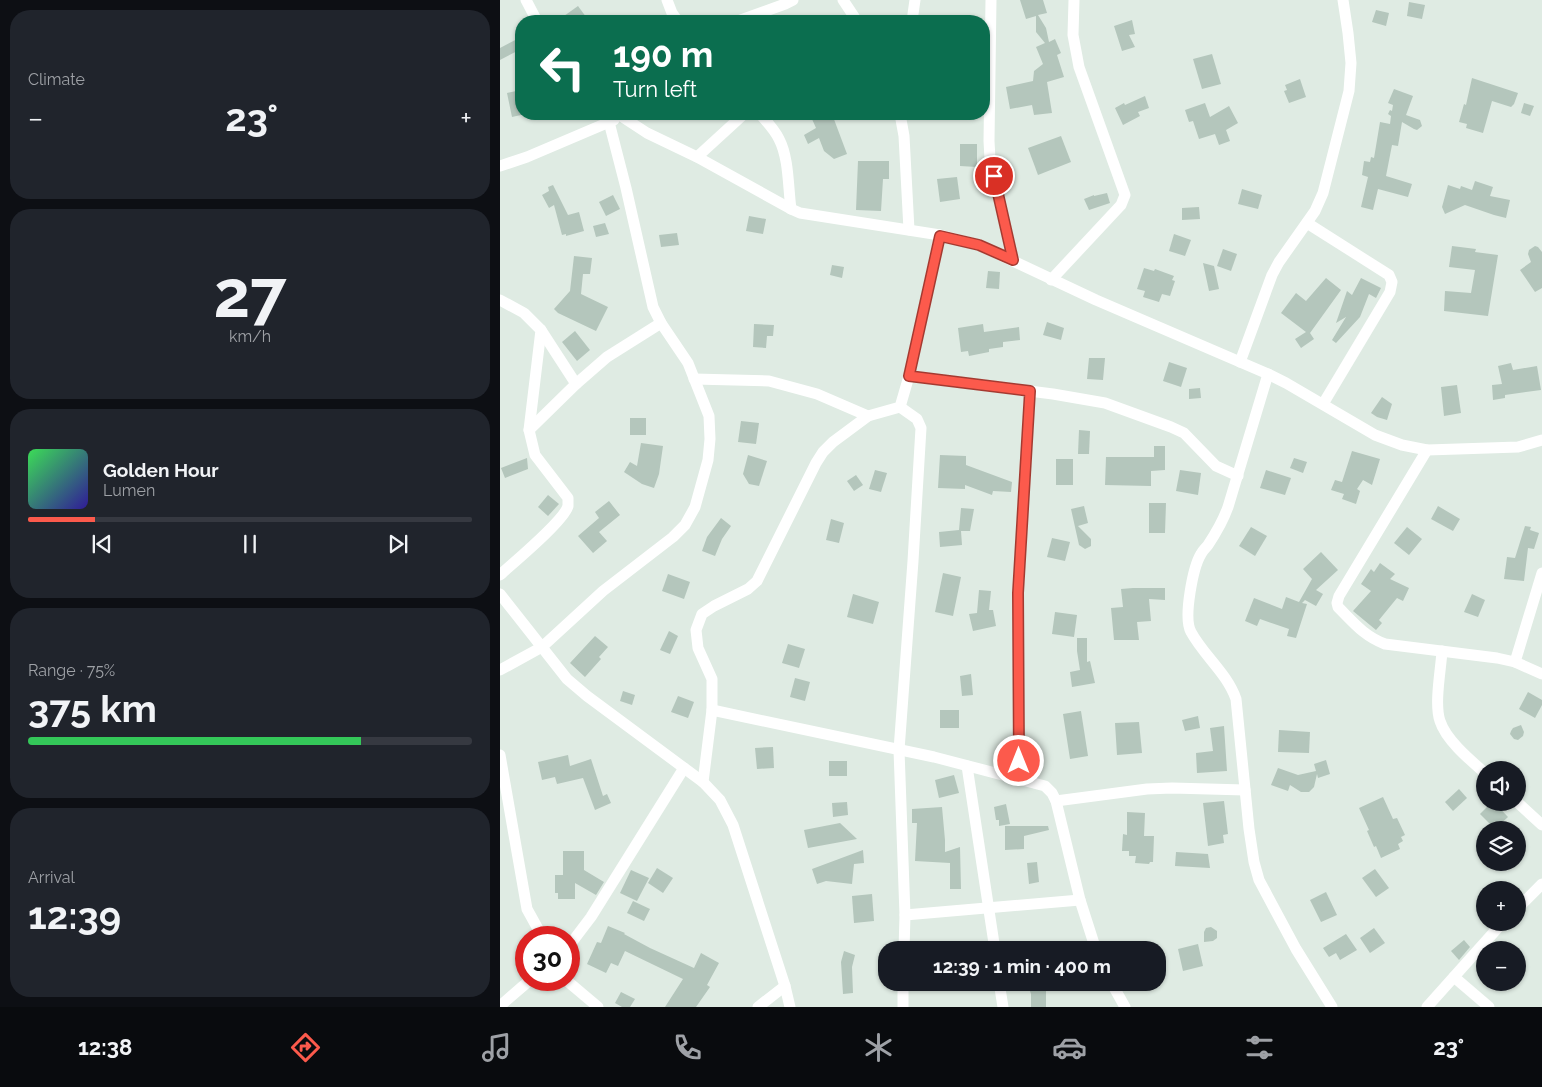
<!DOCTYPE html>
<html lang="en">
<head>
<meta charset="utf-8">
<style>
	:root { --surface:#171b24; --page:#20242c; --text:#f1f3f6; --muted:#9ea1a6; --line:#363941; --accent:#fc5a4c }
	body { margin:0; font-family:Raleway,sans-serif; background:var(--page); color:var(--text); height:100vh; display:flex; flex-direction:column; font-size:19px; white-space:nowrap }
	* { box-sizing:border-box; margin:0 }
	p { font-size:16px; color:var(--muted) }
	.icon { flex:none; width:28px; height:28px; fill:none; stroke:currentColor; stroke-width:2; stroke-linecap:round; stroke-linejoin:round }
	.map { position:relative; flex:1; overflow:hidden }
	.panel { display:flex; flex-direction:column; gap:10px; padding:10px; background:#0d0f14; width:500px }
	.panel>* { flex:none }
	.hud { position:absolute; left:15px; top:15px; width:475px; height:105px; border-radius:20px; box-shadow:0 1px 4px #0004; background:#0b6e4f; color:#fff; overflow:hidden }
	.tools { position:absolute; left:976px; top:761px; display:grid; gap:10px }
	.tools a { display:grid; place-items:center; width:50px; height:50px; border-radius:50%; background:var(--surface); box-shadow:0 1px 4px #0004; font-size:25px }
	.speed { position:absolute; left:15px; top:926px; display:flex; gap:10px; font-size:25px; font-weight:700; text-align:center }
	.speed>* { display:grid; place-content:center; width:65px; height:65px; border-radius:50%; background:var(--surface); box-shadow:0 1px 4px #0004; line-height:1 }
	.speed .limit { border:8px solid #d22; background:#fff; color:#111 }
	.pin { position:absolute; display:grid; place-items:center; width:42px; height:42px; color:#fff; margin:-21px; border:2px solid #fff; border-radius:50%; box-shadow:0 1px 5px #0007 }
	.me { position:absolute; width:55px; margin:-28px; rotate:0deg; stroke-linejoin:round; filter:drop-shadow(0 0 4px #0008) }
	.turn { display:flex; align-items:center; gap:18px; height:105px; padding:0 15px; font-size:22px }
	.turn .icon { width:65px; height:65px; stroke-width:2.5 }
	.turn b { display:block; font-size:35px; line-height:42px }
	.big { font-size:38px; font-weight:700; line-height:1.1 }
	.panel .card { flex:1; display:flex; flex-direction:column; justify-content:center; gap:8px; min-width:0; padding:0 18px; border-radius:20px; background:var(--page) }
	.panel .dial { align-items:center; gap:0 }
	.dial b { font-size:65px; line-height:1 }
	.song { display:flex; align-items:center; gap:15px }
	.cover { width:60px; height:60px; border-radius:8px; background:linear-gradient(135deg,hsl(130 70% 55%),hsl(250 70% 35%)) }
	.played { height:5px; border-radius:2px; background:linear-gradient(90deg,var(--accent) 15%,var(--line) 15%) }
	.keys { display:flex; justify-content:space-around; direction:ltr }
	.heat { display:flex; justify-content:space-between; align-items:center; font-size:28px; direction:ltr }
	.charge { height:8px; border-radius:4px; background:linear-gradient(90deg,#34c759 75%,var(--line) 0) }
	.trip { position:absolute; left:378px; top:941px; width:288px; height:50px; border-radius:20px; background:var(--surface); box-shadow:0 1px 4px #0004; font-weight:700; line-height:50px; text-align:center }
	.tabs { display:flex; height:80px; justify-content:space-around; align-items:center; background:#090b0e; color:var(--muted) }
	.tabs .icon { width:35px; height:35px }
	.tabs .current { color:var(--accent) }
	.tabs b { font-size:22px; color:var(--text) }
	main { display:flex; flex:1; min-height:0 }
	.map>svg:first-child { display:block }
</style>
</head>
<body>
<main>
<section class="panel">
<div class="card"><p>Climate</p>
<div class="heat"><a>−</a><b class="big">23°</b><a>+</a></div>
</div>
<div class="card dial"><b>27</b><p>km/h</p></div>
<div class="card">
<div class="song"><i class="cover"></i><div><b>Golden Hour</b><p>Lumen</p></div></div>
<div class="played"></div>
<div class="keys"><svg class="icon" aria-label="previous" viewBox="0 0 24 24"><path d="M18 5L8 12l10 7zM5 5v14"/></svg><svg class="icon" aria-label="pause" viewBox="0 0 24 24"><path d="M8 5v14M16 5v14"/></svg><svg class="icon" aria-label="next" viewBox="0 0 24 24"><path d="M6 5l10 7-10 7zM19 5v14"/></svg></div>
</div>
<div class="card"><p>Range · 75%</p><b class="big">375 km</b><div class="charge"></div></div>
<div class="card"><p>Arrival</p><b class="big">12:39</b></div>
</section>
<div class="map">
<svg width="1042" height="1007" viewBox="0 0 1042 1007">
	<rect width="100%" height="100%" fill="#dfebe3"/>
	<g fill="#b4c6bc">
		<polygon points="520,0 543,0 547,13 538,15 546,28 549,42 555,39 561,53 557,55 564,77 547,82 552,113 534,115 532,105 510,109 506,87 533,81 534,71 543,64 536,47 545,43 536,32 536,16 526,19"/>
		<polygon points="909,2 925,5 922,19 907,16"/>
		<polygon points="78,6 89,21 57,21"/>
		<polygon points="876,10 889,13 886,26 872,22"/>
		<polygon points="632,20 635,34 629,35 635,47 622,51 614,26"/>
		<polygon points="21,37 21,49 0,60 0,48"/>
		<polygon points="712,54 721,84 702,89 693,59"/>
		<polygon points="972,78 1018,93 1014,104 1011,107 992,101 983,133 966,128 967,124 959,122 964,104 966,105"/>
		<polygon points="800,79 806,97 789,103 784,91 787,90 785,85"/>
		<polygon points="894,89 913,96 906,115 920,120 922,126 917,130 914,129 902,122 898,146 892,145 886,176 912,184 908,197 878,189 873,210 861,207 868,177 862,175 864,161 870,162 871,157 874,158 880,122 890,124 891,116 888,114 890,110 892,111 893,105 888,103"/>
		<polygon points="21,90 21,115 12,117 7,93"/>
		<polygon points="645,96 649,108 638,112 640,116 623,125 615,108 624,103 625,105"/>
		<polygon points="705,103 710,117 729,106 738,123 726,130 730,141 719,145 715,134 699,139 693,121 689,122 685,110"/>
		<polygon points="1024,103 1034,106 1030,116 1021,113"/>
		<polygon points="317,114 332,114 347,154 334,159 324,151 319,138 308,144 304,135 316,128 312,119 318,117"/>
		<polygon points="561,136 571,162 538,175 528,148"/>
		<polygon points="460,144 477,144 477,167 460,166"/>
		<polygon points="358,161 389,161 389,179 383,179 381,211 356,210"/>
		<polygon points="457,177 460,199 440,202 437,179"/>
		<polygon points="975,181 993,187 990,196 1010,200 1006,218 994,215 965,205 945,214 942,207 948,185 960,189 961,186 972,190"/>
		<polygon points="53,185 68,215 79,212 84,231 66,236 66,234 62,235 54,205 49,208 42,195 49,191 48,187"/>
		<polygon points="742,189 762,195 758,209 738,204"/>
		<polygon points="607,193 610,203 589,210 584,199 594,195 594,196"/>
		<polygon points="113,195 120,209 106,216 99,202"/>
		<polygon points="699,207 700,219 682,220 682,208"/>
		<polygon points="249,216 266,219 263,234 246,231"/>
		<polygon points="105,223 109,234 96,237 93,226"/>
		<polygon points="177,233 179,245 161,247 159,235"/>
		<polygon points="674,234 691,240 685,256 669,251"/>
		<polygon points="952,246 976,249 975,252 998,255 988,316 944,311 945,291 971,293 975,270 949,267"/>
		<polygon points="1035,246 1038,247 1042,252 1042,288 1035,292 1020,270 1031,262 1028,254 1029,250"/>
		<polygon points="723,249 737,254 731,271 717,266"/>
		<polygon points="74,256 92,258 90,274 83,274 81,294 108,307 96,331 58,313 54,309 70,291"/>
		<polygon points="703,263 714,266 719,289 709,291"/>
		<polygon points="332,265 344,267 342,278 330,275"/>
		<polygon points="644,268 654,271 655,269 674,276 672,280 675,281 670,296 662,294 659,302 643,297 645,291 637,289"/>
		<polygon points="488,271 500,272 499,289 486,288"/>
		<polygon points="826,278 841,290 810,333 814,339 801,348 795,339 806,332 781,313 796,293 806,301"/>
		<polygon points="861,278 881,288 876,298 869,294 860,317 836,343 832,340 846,317 836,323 847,291 852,295"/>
		<polygon points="547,322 564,328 561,340 543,335"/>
		<polygon points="254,324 274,325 273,336 267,336 266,348 253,347"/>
		<polygon points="483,324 484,332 519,327 520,340 503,342 503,347 489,349 489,352 469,356 468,351 461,352 458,328"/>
		<polygon points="75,331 90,350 77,361 62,342"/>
		<polygon points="589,358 605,358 603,380 587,379"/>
		<polygon points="669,362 687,368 681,387 663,381"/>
		<polygon points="1011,363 1013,370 1037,366 1041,390 1005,395 1005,398 993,400 992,385 1002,384 998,366"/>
		<polygon points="957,385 961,413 944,416 941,387"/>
		<polygon points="700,388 701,398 689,399 689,389"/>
		<polygon points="882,397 892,404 887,420 877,417 871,413"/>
		<rect x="130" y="418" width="16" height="17"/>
		<polygon points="241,421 259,423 256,444 238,442"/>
		<polygon points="579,430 590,431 589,454 578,454"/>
		<polygon points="141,443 163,446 159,474 154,488 142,484 124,472 130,462 137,466"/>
		<polygon points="654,446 665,446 665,470 651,471 651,486 605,485 606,457 654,457"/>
		<polygon points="852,451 880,459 872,485 863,480 857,489 860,491 856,504 842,499 844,494 831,490 835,480 842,482"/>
		<polygon points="248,455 267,461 259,486 249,484 243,474"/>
		<polygon points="440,455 466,456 466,465 512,482 511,492 493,491 492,495 465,485 465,489 438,488"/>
		<polygon points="27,458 28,469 5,478 1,468"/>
		<polygon points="794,458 807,462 803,473 790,468"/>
		<rect x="556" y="459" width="17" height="26"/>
		<polygon points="375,470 387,473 381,492 369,489"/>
		<polygon points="680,470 701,473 698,495 676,491"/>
		<polygon points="766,470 791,478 785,495 760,488"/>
		<polygon points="356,475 363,485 354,491 347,481"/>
		<polygon points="48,495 59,504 48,516 38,507"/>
		<polygon points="109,501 120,515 99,532 107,541 93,553 78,536 99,518 95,512"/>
		<polygon points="649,503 666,503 665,533 649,533"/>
		<polygon points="584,506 588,523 578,526 591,539 591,546 585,549 579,545 571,509"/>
		<polygon points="938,506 960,519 953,531 931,519"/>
		<polygon points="461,508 474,509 470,531 461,531 462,545 440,547 439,532 459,530"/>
		<polygon points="221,518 231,526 222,539 215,556 202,551 207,537"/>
		<polygon points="331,519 344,523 339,543 326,540"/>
		<polygon points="1025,526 1031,527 1030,530 1039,533 1034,549 1028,548 1024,581 1004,579 1007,557 1015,558"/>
		<polygon points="751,527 767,536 755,556 739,546"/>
		<polygon points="907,527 922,539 909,555 894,543"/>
		<polygon points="552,538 570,542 565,561 547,557"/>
		<polygon points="821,552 838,570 816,590 823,594 816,606 805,600 802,603 807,604 796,638 787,636 789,629 760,619 757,626 745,621 754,598 782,609 786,597 799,602 812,579 803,569"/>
		<polygon points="880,563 895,574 890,579 909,588 903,601 897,598 879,620 882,623 876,630 853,611 871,591 861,584 871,569 874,572"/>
		<polygon points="443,573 461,577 453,616 435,612"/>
		<polygon points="168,574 190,582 184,599 162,591"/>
		<polygon points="633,588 665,588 665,600 649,599 651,621 637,622 639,640 614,640 611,608 623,607 621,589"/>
		<polygon points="479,590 491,591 489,610 493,610 496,626 473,631 469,614 477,613"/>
		<polygon points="353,594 379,602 373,624 347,617"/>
		<polygon points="972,594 985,600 978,617 964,612"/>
		<polygon points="555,612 577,615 574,637 552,634"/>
		<polygon points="169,631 178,636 170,654 160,650"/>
		<polygon points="95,636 108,647 99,657 101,659 85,677 70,663"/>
		<polygon points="577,638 587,638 587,662 590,661 595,683 572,687 570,672 580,670 577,651"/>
		<polygon points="288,644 305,649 299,668 282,663"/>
		<polygon points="471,674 473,695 462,696 460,676"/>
		<polygon points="295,678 310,682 305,701 290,697"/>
		<polygon points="123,691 135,695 132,705 120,701"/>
		<polygon points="1028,692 1042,700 1042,705 1035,718 1019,709"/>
		<polygon points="178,696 194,702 188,718 171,712"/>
		<rect x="440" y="710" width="19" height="18"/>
		<polygon points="581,711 588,756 570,759 563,714"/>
		<polygon points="698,716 700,728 685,731 682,720"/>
		<polygon points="639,722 642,753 617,755 615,723"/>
		<polygon points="1021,725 1024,732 1023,736 1018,740 1014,739 1010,734 1011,731 1013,728"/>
		<polygon points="724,726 727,771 697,773 696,753 713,751 710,728"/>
		<polygon points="779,730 810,732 809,753 778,752"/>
		<polygon points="273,747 274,768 257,769 255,748"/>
		<polygon points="68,755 70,766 91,759 103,796 107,794 111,803 95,810 83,778 57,784 55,777 42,780 38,762"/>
		<polygon points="826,760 830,774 818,778 817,774 814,787 809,792 801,792 790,785 788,791 771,785 778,768 798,775 816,771 814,764"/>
		<rect x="329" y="761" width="18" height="15"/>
		<polygon points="454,775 459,793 439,798 435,780"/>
		<polygon points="959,789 967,798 953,811 945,802"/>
		<polygon points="883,797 893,819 897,818 905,835 901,837 903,841 898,844 900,849 881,858 876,846 874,847 867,831 869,830 859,808"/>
		<polygon points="724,801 728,834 723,835 724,843 708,846 703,803"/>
		<polygon points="347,802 348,815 333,817 332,803"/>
		<polygon points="992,802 994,802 1008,817 995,829 980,814"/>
		<polygon points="506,804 510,824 499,826 499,820 496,820 494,807"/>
		<polygon points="442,807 445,840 445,852 460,847 461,889 450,889 450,863 415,861 417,823 412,823 412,809"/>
		<polygon points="627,812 645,813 644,836 654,836 653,862 650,862 649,864 635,863 636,856 629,856 629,851 622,851 623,834 627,835"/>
		<polygon points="340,823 357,839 308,848 304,830"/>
		<polygon points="505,826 548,826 549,830 524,836 524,849 505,850"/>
		<polygon points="363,850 364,863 354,864 352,884 326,881 317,884 312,869"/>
		<polygon points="63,851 84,851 84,870 104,882 96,895 75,883 75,899 58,899 58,893 55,893 55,875 63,875"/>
		<polygon points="676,852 708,854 710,868 675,866"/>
		<polygon points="537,862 539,882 529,884 527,863"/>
		<polygon points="157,868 173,878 163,893 148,883"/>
		<polygon points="875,869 889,888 876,897 862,878"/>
		<polygon points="131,870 149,878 137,901 120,893"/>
		<polygon points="826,892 837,915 821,922 810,900"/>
		<polygon points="372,894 374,921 354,923 352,896"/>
		<polygon points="133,901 150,909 144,921 127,913"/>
		<polygon points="108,926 125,933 124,934 150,948 194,968 201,953 219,963 207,985 210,987 196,1007 165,1007 183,979 125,951 118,966 111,963 106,973 87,964 97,942 101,943"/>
		<polygon points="711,927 717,931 717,938 713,941 704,942 704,932 706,928"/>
		<polygon points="874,928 885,943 870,953 860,938"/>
		<polygon points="846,934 857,950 840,960 836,953 829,957 823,948"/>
		<polygon points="964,940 970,947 959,960 951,951"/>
		<polygon points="698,944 703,966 683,971 678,949"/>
		<polygon points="344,951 355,955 352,967 353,993 343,994 341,962"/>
		<polygon points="527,982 546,982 546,1007 531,1007 531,994"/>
		<polygon points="121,992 135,999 130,1007 122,1007 115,1003"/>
	</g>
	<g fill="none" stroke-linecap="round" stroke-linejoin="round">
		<g stroke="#fff" stroke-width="11">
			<polyline points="26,0 37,21"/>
			<polyline points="167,0 172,13 178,21"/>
			<polyline points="343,0 357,21"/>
			<polyline points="491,0 489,141 490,159 513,260"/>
			<polyline points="238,21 285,4 293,0"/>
			<polyline points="412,21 415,0"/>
			<polyline points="118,114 147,133 197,157 291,209 300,213 440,235 479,245 596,300 768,374 786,383 875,435 902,445 927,450 958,449 1018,447 1042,440"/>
			<path d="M260 114C267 122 274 129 279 139 289 158 288 187 291 209"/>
			<polyline points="400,114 404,136 409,230"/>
			<polyline points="197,157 244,114"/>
			<polyline points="0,166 27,157 114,120"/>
			<polyline points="807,223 889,275 892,282 890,292 823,404"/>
			<polyline points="551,280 621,205 625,195 579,67 573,35 574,0"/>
			<path d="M0 300 24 313 41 330 29 430 35 455 68 498C68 501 68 504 68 506 64 521 13 563 0 575"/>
			<polyline points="41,330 76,384"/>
			<polyline points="740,362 772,275 779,262 815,211 823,193 849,91 851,63 848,33 843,0"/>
			<path d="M768 374 728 507C723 521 716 533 708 545 706 548 703 550 701 554 693 567 683 618 691 632 704 656 727 673 736 699L749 829 754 862 759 880 796 949 832 1007"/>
			<polyline points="409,376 553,394 605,403 671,427 684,433 716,466 738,476"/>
			<polyline points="194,379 269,381 317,394 368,416"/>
			<polyline points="400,407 417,419 421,428 413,561 399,750 405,915 404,950"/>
			<polyline points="29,430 76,384 107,357 161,323"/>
			<path d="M927 450 839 596 837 603 838 607C854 623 864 636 885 644L997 658 1015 662 1042 674"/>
			<polyline points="0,594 67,679 87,696 203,782 220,800 233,825 285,986 290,1007"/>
			<path d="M942 651C941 669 934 704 940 721 946 740 970 760 985 773"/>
			<polyline points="1015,662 1042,573"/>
			<polyline points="0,670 42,647 103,591 173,537 185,525 195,507 208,460 210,439 209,416 188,363 161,323 153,307 126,188 109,122"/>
			<polyline points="212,710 434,757 545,786 552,793 556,801 580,900 596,950"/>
			<polyline points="0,755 27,909 43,938"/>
			<polyline points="467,766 495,950"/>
			<polyline points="519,780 518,593 530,391"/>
			<polyline points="203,782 212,710 212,679 198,648 196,630 202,614 214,606 248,589 257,581 316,463 323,452 333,442 368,416 400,407 409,376 440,235"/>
			<polyline points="556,801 647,789 672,788 745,790"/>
			<polyline points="1017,802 1042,825"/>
			<polyline points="1018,908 1042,884"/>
			<polyline points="405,915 580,900"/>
			<polyline points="69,946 91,917 184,768"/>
			<polyline points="954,977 989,1007"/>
			<polyline points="66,980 98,1007"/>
			<polyline points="499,982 503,1007"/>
			<polyline points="611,982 625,1007"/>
			<polyline points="0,1006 30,980"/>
			<polyline points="258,1007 285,986"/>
			<polyline points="403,1007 403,982"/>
			<polyline points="927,1007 1003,922"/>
		</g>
	</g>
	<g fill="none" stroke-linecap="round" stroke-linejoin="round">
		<defs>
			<polyline id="route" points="494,176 513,260 479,245 440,236 409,376 530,391 518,593 519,761"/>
		</defs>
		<use href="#route" stroke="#a43a31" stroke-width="12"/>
		<use href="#route" stroke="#fc5a4c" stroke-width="9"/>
	</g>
</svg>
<div class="tools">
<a><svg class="icon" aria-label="sound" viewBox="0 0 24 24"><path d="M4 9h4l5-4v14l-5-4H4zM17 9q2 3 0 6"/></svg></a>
<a><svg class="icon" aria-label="layers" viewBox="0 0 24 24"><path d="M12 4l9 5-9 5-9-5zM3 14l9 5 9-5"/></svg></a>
<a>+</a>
<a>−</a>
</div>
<div class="speed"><div class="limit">30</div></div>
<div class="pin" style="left:494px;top:176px;background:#d93025"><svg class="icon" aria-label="arrive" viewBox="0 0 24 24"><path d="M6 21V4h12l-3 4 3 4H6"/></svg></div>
<svg class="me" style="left:519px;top:761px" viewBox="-20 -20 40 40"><circle r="17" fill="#fc5a4c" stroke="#fff" stroke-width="3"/><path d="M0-11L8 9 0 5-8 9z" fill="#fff"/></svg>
<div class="trip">12:39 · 1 min · 400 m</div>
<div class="hud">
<div class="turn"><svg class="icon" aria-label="left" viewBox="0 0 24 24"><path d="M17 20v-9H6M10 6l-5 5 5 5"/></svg><div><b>190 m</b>Turn left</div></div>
</div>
</div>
</main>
<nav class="tabs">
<b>12:38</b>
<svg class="icon current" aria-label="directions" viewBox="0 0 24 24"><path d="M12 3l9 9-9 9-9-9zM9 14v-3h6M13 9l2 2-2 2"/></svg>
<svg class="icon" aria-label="music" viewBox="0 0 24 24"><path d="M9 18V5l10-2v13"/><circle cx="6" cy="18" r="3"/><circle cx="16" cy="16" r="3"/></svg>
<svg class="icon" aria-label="phone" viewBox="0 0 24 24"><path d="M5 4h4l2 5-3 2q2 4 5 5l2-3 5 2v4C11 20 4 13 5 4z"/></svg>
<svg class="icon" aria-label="climate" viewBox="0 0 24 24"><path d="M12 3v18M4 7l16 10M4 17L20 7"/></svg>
<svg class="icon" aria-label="car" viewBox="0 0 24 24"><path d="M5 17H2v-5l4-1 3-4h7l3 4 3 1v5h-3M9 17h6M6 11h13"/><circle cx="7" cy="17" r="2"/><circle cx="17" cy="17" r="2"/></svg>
<svg class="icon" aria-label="filters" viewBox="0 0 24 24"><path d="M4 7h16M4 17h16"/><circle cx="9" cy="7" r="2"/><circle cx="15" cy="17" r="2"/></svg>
<b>23°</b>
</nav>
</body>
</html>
